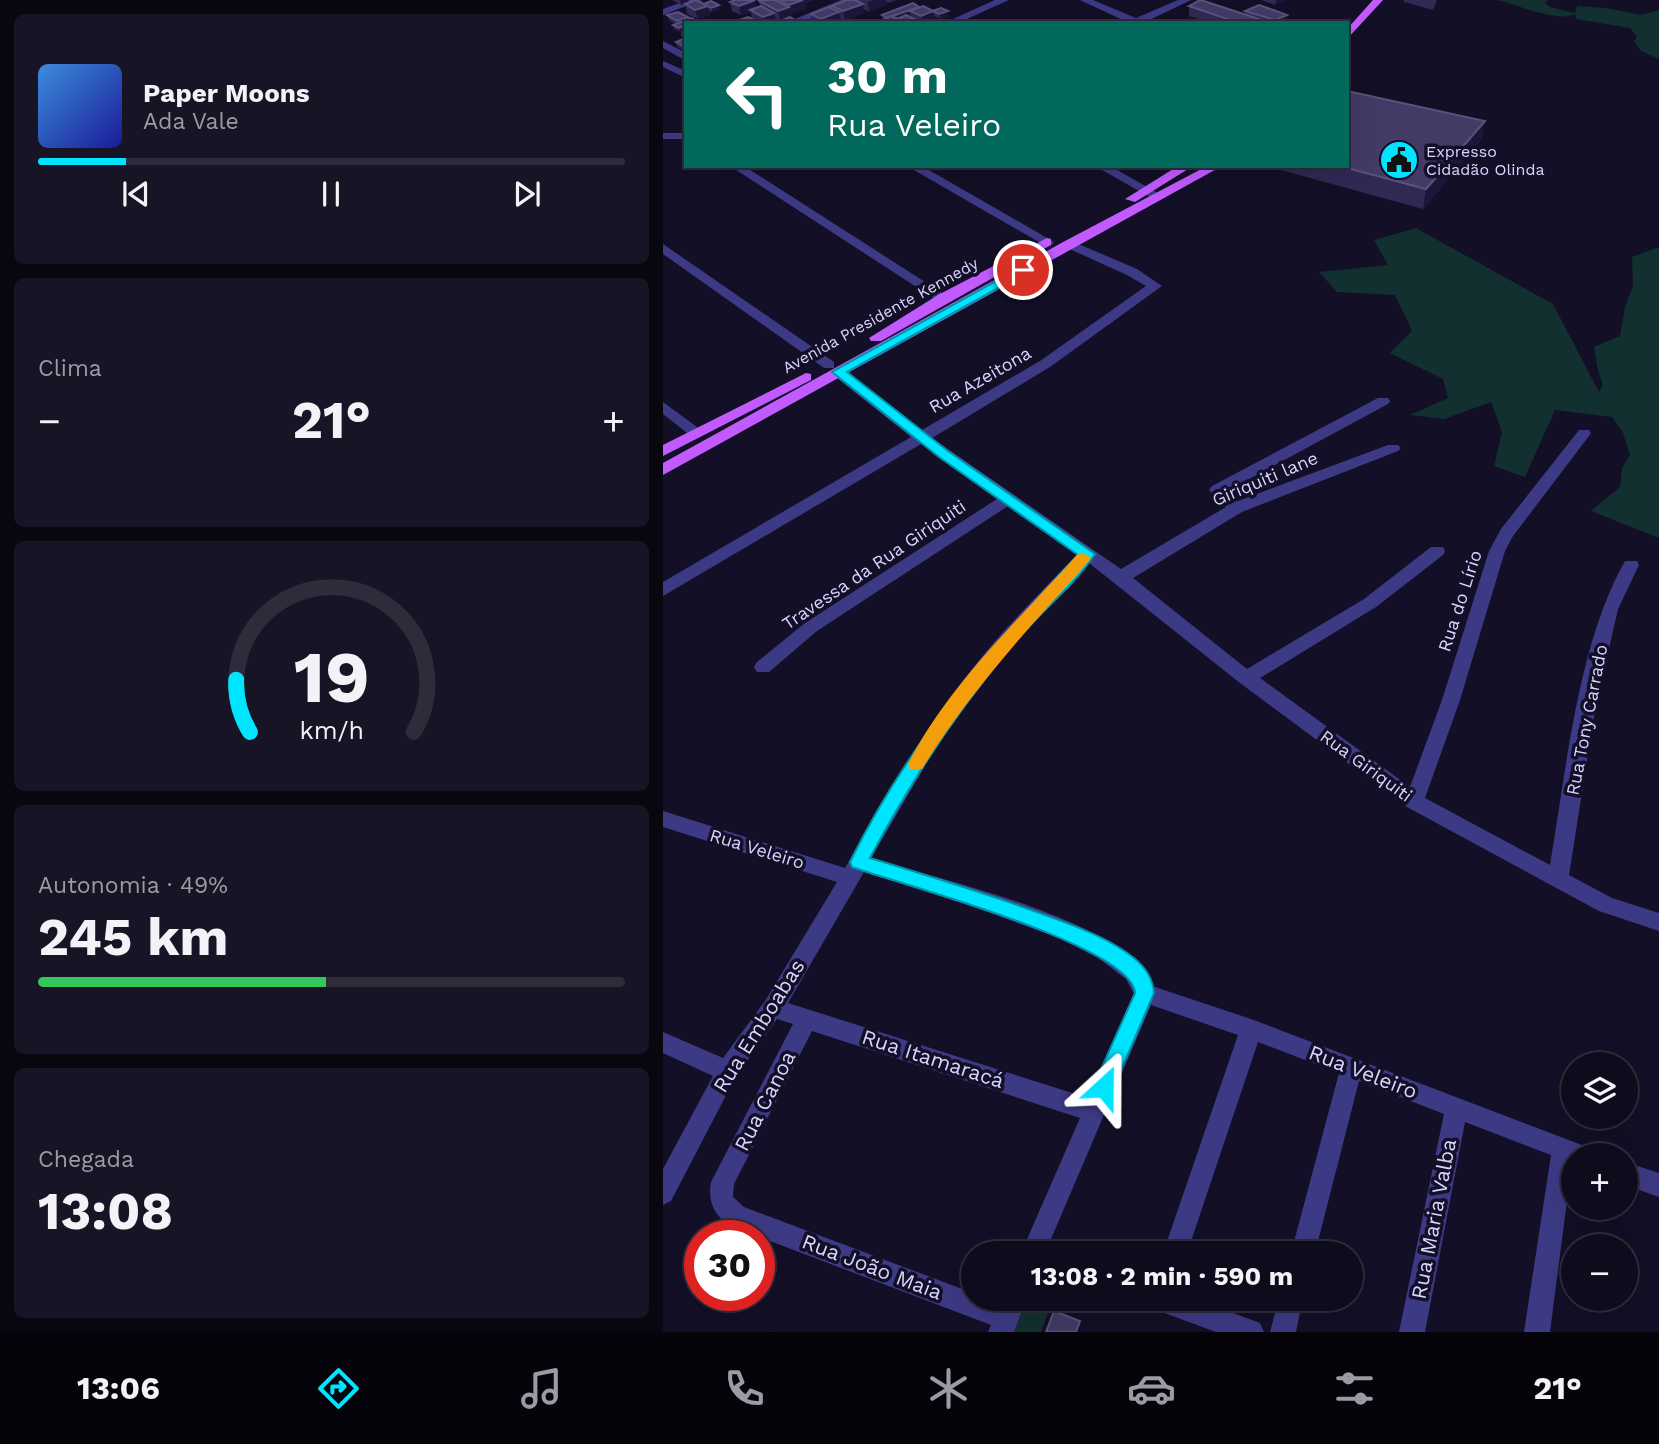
<!DOCTYPE html>
<html lang="pt">
<head>
<meta charset="utf-8">
<style>
	:root { --surface:#0e0b1c; --page:#171425; --text:#f1f3f6; --muted:#9b9ba3; --line:#2e2b3b; --accent:#00e5ff }
	body { margin:0; font-family:"Work Sans",sans-serif; background:var(--page); color:var(--text); height:100vh; display:flex; flex-direction:column; font-size:26px; white-space:nowrap }
	* { box-sizing:border-box; margin:0 }
	p { font-size:23px; color:var(--muted) }
	.icon { flex:none; width:38px; height:38px; fill:none; stroke:currentColor; stroke-width:2; stroke-linecap:round; stroke-linejoin:round }
	.map { position:relative; flex:1; overflow:hidden }
	.side { display:flex; flex-direction:column; gap:14px; padding:14px; background:#08060f; width:663px }
	.side>* { flex:none }
	.banner { position:absolute; left:21px; top:21px; width:665px; height:147px; border-radius:0px; box-shadow:0 7px 28px #0002,0 0 0 2px var(--line); background:#00695c; color:#fff; overflow:hidden }
	.tools { position:absolute; left:898px; top:1052px; display:grid; gap:14px }
	.tools a { display:grid; place-items:center; width:77px; height:77px; border-radius:50%; background:var(--surface); box-shadow:0 7px 28px #0002,0 0 0 2px var(--line); font-size:35px }
	.speed { position:absolute; left:21px; top:1220px; display:flex; gap:14px; font-size:35px; font-weight:700; text-align:center }
	.speed>* { display:grid; place-content:center; width:91px; height:91px; border-radius:50%; background:var(--surface); box-shadow:0 7px 28px #0002,0 0 0 2px var(--line); line-height:1 }
	.speed .limit { border:10px solid #d22; background:#fff; color:#111 }
	.pin { position:absolute; display:grid; place-items:center; width:60px; height:60px; color:#fff; margin:-30px; border:4px solid #fff; border-radius:50%; box-shadow:0 2px 7px #0007 }
	.me { position:absolute; width:77px; margin:-38px; rotate:24deg; stroke-linejoin:round; filter:drop-shadow(0 0 5px #0008) }
	.turn { display:flex; align-items:center; gap:24px; height:147px; padding:0 28px; font-size:32px }
	.turn .icon { width:91px; height:91px; stroke-width:2.5 }
	.turn b { display:block; font-size:49px; line-height:60px }
	.big { font-size:52px; font-weight:700; line-height:1.1 }
	.side .widget { flex:1; display:flex; flex-direction:column; justify-content:center; gap:10px; min-width:0; padding:0 24px; border-radius:10px; background:var(--page) }
	.side .dial { align-items:center; gap:0 }
	.dial svg { height:182px; overflow:visible; fill:none; stroke:var(--line); stroke-width:7; stroke-linecap:round; text-anchor:middle }
	.dial text { fill:var(--text); stroke:none }
	.song { display:flex; align-items:center; gap:21px }
	.cover { width:84px; height:84px; border-radius:10px; background:linear-gradient(135deg,hsl(210 70% 55%),hsl(240 70% 35%)) }
	.played { height:7px; border-radius:4px; background:linear-gradient(90deg,var(--accent) 15%,var(--line) 15%) }
	.keys { display:flex; justify-content:space-around; direction:ltr }
	.heat { display:flex; justify-content:space-between; align-items:center; font-size:38px; direction:ltr }
	.charge { height:10px; border-radius:5px; background:linear-gradient(90deg,#34c759 49%,var(--line) 0) }
	.trip { position:absolute; left:298px; top:1241px; width:402px; height:70px; border-radius:35px; background:var(--surface); box-shadow:0 7px 28px #0002,0 0 0 2px var(--line); font-weight:700; line-height:70px; text-align:center }
	.menu { display:flex; height:112px; justify-content:space-around; align-items:center; background:#06040b; color:var(--muted) }
	.menu .icon { width:49px; height:49px }
	.menu .selected { color:var(--accent) }
	.menu b { font-size:32px; color:var(--text) }
	main { display:flex; flex:1; min-height:0 }
	.map>svg:first-child { display:block }
</style>
</head>
<body>
<main>
<section class="side">
<div class="widget">
<div class="song"><i class="cover"></i><div><b>Paper Moons</b><p>Ada Vale</p></div></div>
<div class="played"></div>
<div class="keys"><svg class="icon" aria-label="previous" viewBox="0 0 24 24"><path d="M18 5L8 12l10 7zM5 5v14"/></svg><svg class="icon" aria-label="pause" viewBox="0 0 24 24"><path d="M8 5v14M16 5v14"/></svg><svg class="icon" aria-label="next" viewBox="0 0 24 24"><path d="M6 5l10 7-10 7zM19 5v14"/></svg></div>
</div>
<div class="widget"><p>Clima</p>
<div class="heat"><a>−</a><b class="big">21°</b><a>+</a></div>
</div>
<div class="widget dial"><svg viewBox="0 0 100 80">
<path d="M14 69A42 42 0 1 1 86 69"/>
<path d="M14 69A42 42 0 0 1 8 46" stroke="#00e5ff"/>
<text x="50" y="56" font-size="32" font-weight="700">19</text>
<text x="50" y="72" font-size="11">km/h</text>
</svg></div>
<div class="widget"><p>Autonomia · 49%</p><b class="big">245 km</b><div class="charge"></div></div>
<div class="widget"><p>Chegada</p><b class="big">13:08</b></div>
</section>
<div class="map">
<svg width="996" height="1332" viewBox="0 0 996 1332">
	<rect width="100%" height="100%" fill="#130f26"/>
	<g fill="#12302f">
		<path d="M834 0H884L882 3 887 7 912 13 914 6 942 8 979 15 996 10V59L978 51 971 41 974 37 967 28 913 19 912 14C896 23 852 4 834 0Z"/>
		<polygon points="753,228 890,304 936,392 940,384 935,371 931,347 957,336 962,307 970,286 969,257 996,247 996,538 928,511 957,487 959,468 967,455 960,433 949,417 892,410 862,477 831,466 839,432 828,402 781,419 747,415 785,398 780,379 727,353 749,331 732,295 674,292 656,272 725,265 711,240"/>
		<polygon points="364,1299 390,1299 378,1332 351,1332"/>
	</g>
	<g fill="none" stroke-linecap="round" stroke-linejoin="round">
		<g fill="#3d3a85" fill-rule="evenodd">
			<polygon points="25,0 39,0 0,15 0,9"/>
			<polygon points="178,0 192,0 137,23 122,23"/>
			<polygon points="332,0 346,0 295,23 281,23"/>
			<polygon points="417,0 430,0 473,18 515,0 528,0 480,23 466,23"/>
			<polygon points="0,41 23,53 23,61 0,48"/>
			<polygon points="0,61 23,71 23,78 0,67"/>
			<rect x="0" y="133" width="23" height="6"/>
			<polygon points="67,166 81,166 287,298 280,302 275,301"/>
			<polygon points="244,166 259,166 391,242 389,245 381,245"/>
			<polygon points="432,166 447,166 502,197 492,200"/>
			<path d="M406 240 474 269 499 286 387 367 269 438 458 569 563 507 546 490 549 486 715 398H725L727 401 725 404 564 491 575 501 725 445H735L738 448 735 451 579 512 470 578 584 669 701 599 768 547H780L782 551 780 555 713 607 597 678 747 787 779 700 826 551 838 529 916 430H926L928 433 926 436 850 536 842 551 797 700 762 798 887 865C903 771 915 643 962 561H974L976 565 955 609 932 710 906 875 949 898 996 913V931L936 911 744 807 577 683 426 563 351 643 279 737 208 858C285 882 415 910 475 963 482 969 485 978 489 986L588 1019 924 1147 928 1155H910L887 1332H861L888 1155 802 1122 762 1332H736L781 1114 696 1081 652 1253H628L676 1073 595 1042 524 1253H500L575 1035 488 1005 382 1253H358L417 1118 149 1031 71 1184 70 1197 81 1207 310 1293V1298H325L337 1303 339 1298H364L351 1332H325L328 1325 73 1228C53 1220 44 1203 48 1182L130 1024 114 1019 72 1078 8 1201 0 1205V1169L50 1076 0 1053V1032L60 1058 102 1001 174 882 0 827V811L182 868C228 785 277 703 340 632 364 606 389 580 414 555L345 506 154 631 106 672H94L91 667 94 662 142 623 334 499 258 444 0 596V582L248 437 170 375V369H180L259 430 377 361 483 286 464 275 402 247V241ZM201 872 308 906 396 938 435 958 463 979 471 994 425 1098 125 1003Z"/>
			<polygon points="0,244 171,362 171,368 161,368 0,254"/>
			<polygon points="0,402 38,430 40,433 38,436 28,436 0,414"/>
			<polygon points="962,1162 996,1173 996,1197 962,1185"/>
			<polygon points="482,1298 530,1298 597,1323 601,1332 553,1332 485,1307"/>
			<polygon points="616,1298 640,1298 633,1332 607,1332"/>
		</g>
		<g fill="#c25bff" fill-rule="evenodd">
			<polygon points="710,0 720,0 684,39 684,29"/>
			<polygon points="515,166 530,166 472,202 462,199"/>
			<polygon points="544,166 559,166 0,475 0,463 402,241"/>
			<polygon points="384,238 388,239 388,245 218,341 208,341 206,338 275,295"/>
			<polygon points="143,373 148,374 148,380 0,456 0,445"/>
		</g>
	</g>
	<g fill="#312854">
		<polygon points="9,0 25,0 26,2 18,5"/>
		<polygon points="114,0 150,0 143,3 144,9 127,14 128,16 117,20 112,18 111,23 73,23 73,21 89,19 88,12 78,15 69,11 67,2 94,8 97,6 96,1 114,1"/>
		<polygon points="194,0 234,0 225,3 223,2 223,5 206,12 200,9 201,13 182,21 177,18 177,22 174,23 150,23 148,14 169,9 169,6 194,1"/>
		<polygon points="598,0 623,0 612,5"/>
		<polygon points="741,0 774,0 770,10 741,2"/>
		<polygon points="22,4 41,4 57,10 49,12 46,11 47,15 35,19 24,14"/>
		<polygon points="526,6 582,14 582,11 624,15 624,23 547,23 526,16"/>
		<polygon points="256,7 285,16 277,19 271,16 272,20 266,23 217,23 217,21 220,20 219,15"/>
		<polygon points="4,15 23,23 23,38 18,36 18,32 11,29 10,25 12,24 6,20"/>
		<polygon points="23,38 22,51 14,47 13,42"/>
		<polygon points="822,121 818,140 760,209 603,166 684,166"/>
	</g>
	<g fill="#1d163a">
		<polygon points="17,0 25,0 26,2 18,5"/>
		<polygon points="92,0 94,9 87,10 88,12 78,15 76,6"/>
		<polygon points="136,0 150,0 143,3 144,9 128,14 126,5"/>
		<polygon points="211,0 223,0 223,5 206,12 205,2"/>
		<polygon points="613,0 623,0 612,5"/>
		<polygon points="200,4 201,13 182,21 180,11"/>
		<polygon points="56,5 57,10 49,12 48,8"/>
		<polygon points="45,6 47,15 35,19 32,10"/>
		<polygon points="126,7 128,16 117,20 115,11"/>
		<polygon points="256,7 247,11 248,15 226,23 225,18"/>
		<polygon points="270,11 272,20 266,23 259,23 258,16"/>
		<polygon points="285,11 285,16 277,19 276,14"/>
		<polygon points="176,12 177,22 174,23 159,23 158,19"/>
		<polygon points="111,13 113,22 101,23 100,17"/>
		<polygon points="624,15 624,23 612,23 612,20"/>
		<polygon points="23,25 23,30 17,31 17,32 16,28"/>
		<polygon points="822,121 818,140 760,209 763,189"/>
	</g>
	<g fill="#433a66" stroke="#5a527e" stroke-width="2">
		<polygon points="33,0 45,6 32,10 22,4"/>
		<polygon points="72,0 92,0 76,6 67,2"/>
		<polygon points="99,0 112,0 126,7 115,11 96,1"/>
		<polygon points="117,0 140,0 126,5"/>
		<polygon points="184,0 192,0 200,4 180,11 169,6"/>
		<polygon points="537,0 538,0 608,23 576,23 526,6"/>
		<polygon points="48,1 56,5 48,8 41,4"/>
		<polygon points="250,3 256,7 224,18 219,15"/>
		<polygon points="596,5 624,15 612,20 582,11"/>
		<polygon points="98,6 111,13 100,17 87,10"/>
		<polygon points="260,6 270,11 258,16 247,11"/>
		<polygon points="166,7 176,12 158,19 148,14"/>
		<polygon points="278,8 285,11 276,14 269,11"/>
		<polygon points="15,12 25,17 14,21 4,15"/>
		<polygon points="243,15 255,21 251,23 242,23 234,19"/>
		<polygon points="228,16 242,22 221,23 217,21"/>
		<polygon points="85,17 95,22 76,23 73,21"/>
		<polygon points="127,17 137,23 112,23"/>
		<polygon points="28,18 34,21 29,23 23,23 23,25 16,28 10,25"/>
		<polygon points="23,38 23,45 20,46 13,42"/>
		<polygon points="684,91 822,121 763,189 677,166 684,166"/>
		<polygon points="391,1311 417,1321 413,1332 383,1332"/>
	</g>
	<path fill="#00e5ff" stroke="#0095a6" stroke-width="2" d="M360 266 364 267V272L184 372 285 451 432 554C410 587 375 614 349 645 294 711 247 782 207 858 266 876 326 894 385 916 414 927 446 938 471 958 482 967 490 979 491 993L448 1094 441 1097 433 1094 430 1087 472 993C469 945 236 884 189 867L187 862C244 745 327 648 415 555L276 457 169 372Z"/>
	<path fill="#f59e0b" d="M421 553 428 558 426 561C366 628 306 692 259 769H247L245 764C286 684 356 619 415 554Z"/>
	<defs>
		<symbol id="civic-disc" viewBox="-11 -11 22 22"><circle r="9.5" fill="#00e5ff" stroke="#130f26"/><path d="M-.6-6.5H3V-4.5H.6V-3L4-1V1h2V6H-6V1h2V-1L-.6-3ZM-1.2 2.5V6h2.4V2.5Z" fill="#111"/></symbol>
	</defs>
	<g fill-rule="evenodd">
		<use href="#civic-disc" x="714" y="138" width="44" height="44"/>
	</g>
	<g text-anchor="middle" stroke-width="7" stroke-linejoin="round" paint-order="stroke">
		<g font-size="16" fill="#d9d4ff" stroke="#130f26" text-anchor="start">
			<text x="763" y="157">Expresso<tspan x="763" dy="18">Cidadão Olinda</tspan></text>
		</g>
		<g font-size="16" fill="#d9d4ff" stroke="#130f26">
			<text transform="translate(217 315) rotate(-29)" y="6">Avenida Presidente Kennedy</text>
		</g>
		<g font-size="18" fill="#d9d4ff" stroke="#130f26">
			<text transform="translate(317 380) rotate(-30)" y="6">Rua Azeitona</text>
			<text transform="translate(602 479) rotate(-23)" y="6">Giriquiti lane</text>
			<text transform="translate(211 565) rotate(-34)" y="6">Travessa da Rua Giriquiti</text>
			<text transform="translate(797 601) rotate(-72)" y="6">Rua do Lírio</text>
			<text transform="translate(924 720) rotate(-79)" y="6">Rua Tony Carrado</text>
			<text transform="translate(703 766) rotate(36)" y="6">Rua Giriquiti</text>
			<text transform="translate(94 849) rotate(17)" y="6">Rua Veleiro</text>
		</g>
		<g font-size="21" fill="#d9d4ff" stroke="#130f26">
			<text transform="translate(96 1026) rotate(-58)" y="7">Rua Emboabas</text>
			<text transform="translate(270 1059) rotate(18)" y="7">Rua Itamaracá</text>
			<text transform="translate(700 1072) rotate(21)" y="7">Rua Veleiro</text>
			<text transform="translate(102 1101) rotate(-63)" y="7">Rua Canoa</text>
			<text transform="translate(771 1219) rotate(-79)" y="7">Rua Maria Valba</text>
			<text transform="translate(209 1267) rotate(21)" y="7">Rua João Maia</text>
		</g>
	</g>
</svg>
<div class="tools">
<a><svg class="icon" aria-label="layers" viewBox="0 0 24 24"><path d="M12 4l9 5-9 5-9-5zM3 14l9 5 9-5"/></svg></a>
<a>+</a>
<a>−</a>
</div>
<div class="speed"><div class="limit">30</div></div>
<div class="pin" style="left:360px;top:270px;background:#d93025"><svg class="icon" aria-label="arrive" viewBox="0 0 24 24"><path d="M6 21V4h12l-3 4 3 4H6"/></svg></div>
<svg class="me" style="left:441px;top:1087px" viewBox="-20 -20 40 40"><path d="M0-17L14 15 0 8-14 15z" fill="#00e5ff" stroke="#fff" stroke-width="4"/></svg>
<div class="trip">13:08 · 2 min · 590 m</div>
<div class="banner">
<div class="turn"><svg class="icon" aria-label="left" viewBox="0 0 24 24"><path d="M17 20v-9H6M10 6l-5 5 5 5"/></svg><div><b>30 m</b>Rua Veleiro</div></div>
</div>
</div>
</main>
<nav class="menu">
<b>13:06</b>
<svg class="icon selected" aria-label="directions" viewBox="0 0 24 24"><path d="M12 3l9 9-9 9-9-9zM9 14v-3h6M13 9l2 2-2 2"/></svg>
<svg class="icon" aria-label="music" viewBox="0 0 24 24"><path d="M9 18V5l10-2v13"/><circle cx="6" cy="18" r="3"/><circle cx="16" cy="16" r="3"/></svg>
<svg class="icon" aria-label="phone" viewBox="0 0 24 24"><path d="M5 4h4l2 5-3 2q2 4 5 5l2-3 5 2v4C11 20 4 13 5 4z"/></svg>
<svg class="icon" aria-label="climate" viewBox="0 0 24 24"><path d="M12 3v18M4 7l16 10M4 17L20 7"/></svg>
<svg class="icon" aria-label="car" viewBox="0 0 24 24"><path d="M5 17H2v-5l4-1 3-4h7l3 4 3 1v5h-3M9 17h6M6 11h13"/><circle cx="7" cy="17" r="2"/><circle cx="17" cy="17" r="2"/></svg>
<svg class="icon" aria-label="filters" viewBox="0 0 24 24"><path d="M4 7h16M4 17h16"/><circle cx="9" cy="7" r="2"/><circle cx="15" cy="17" r="2"/></svg>
<b>21°</b>
</nav>
</body>
</html>
